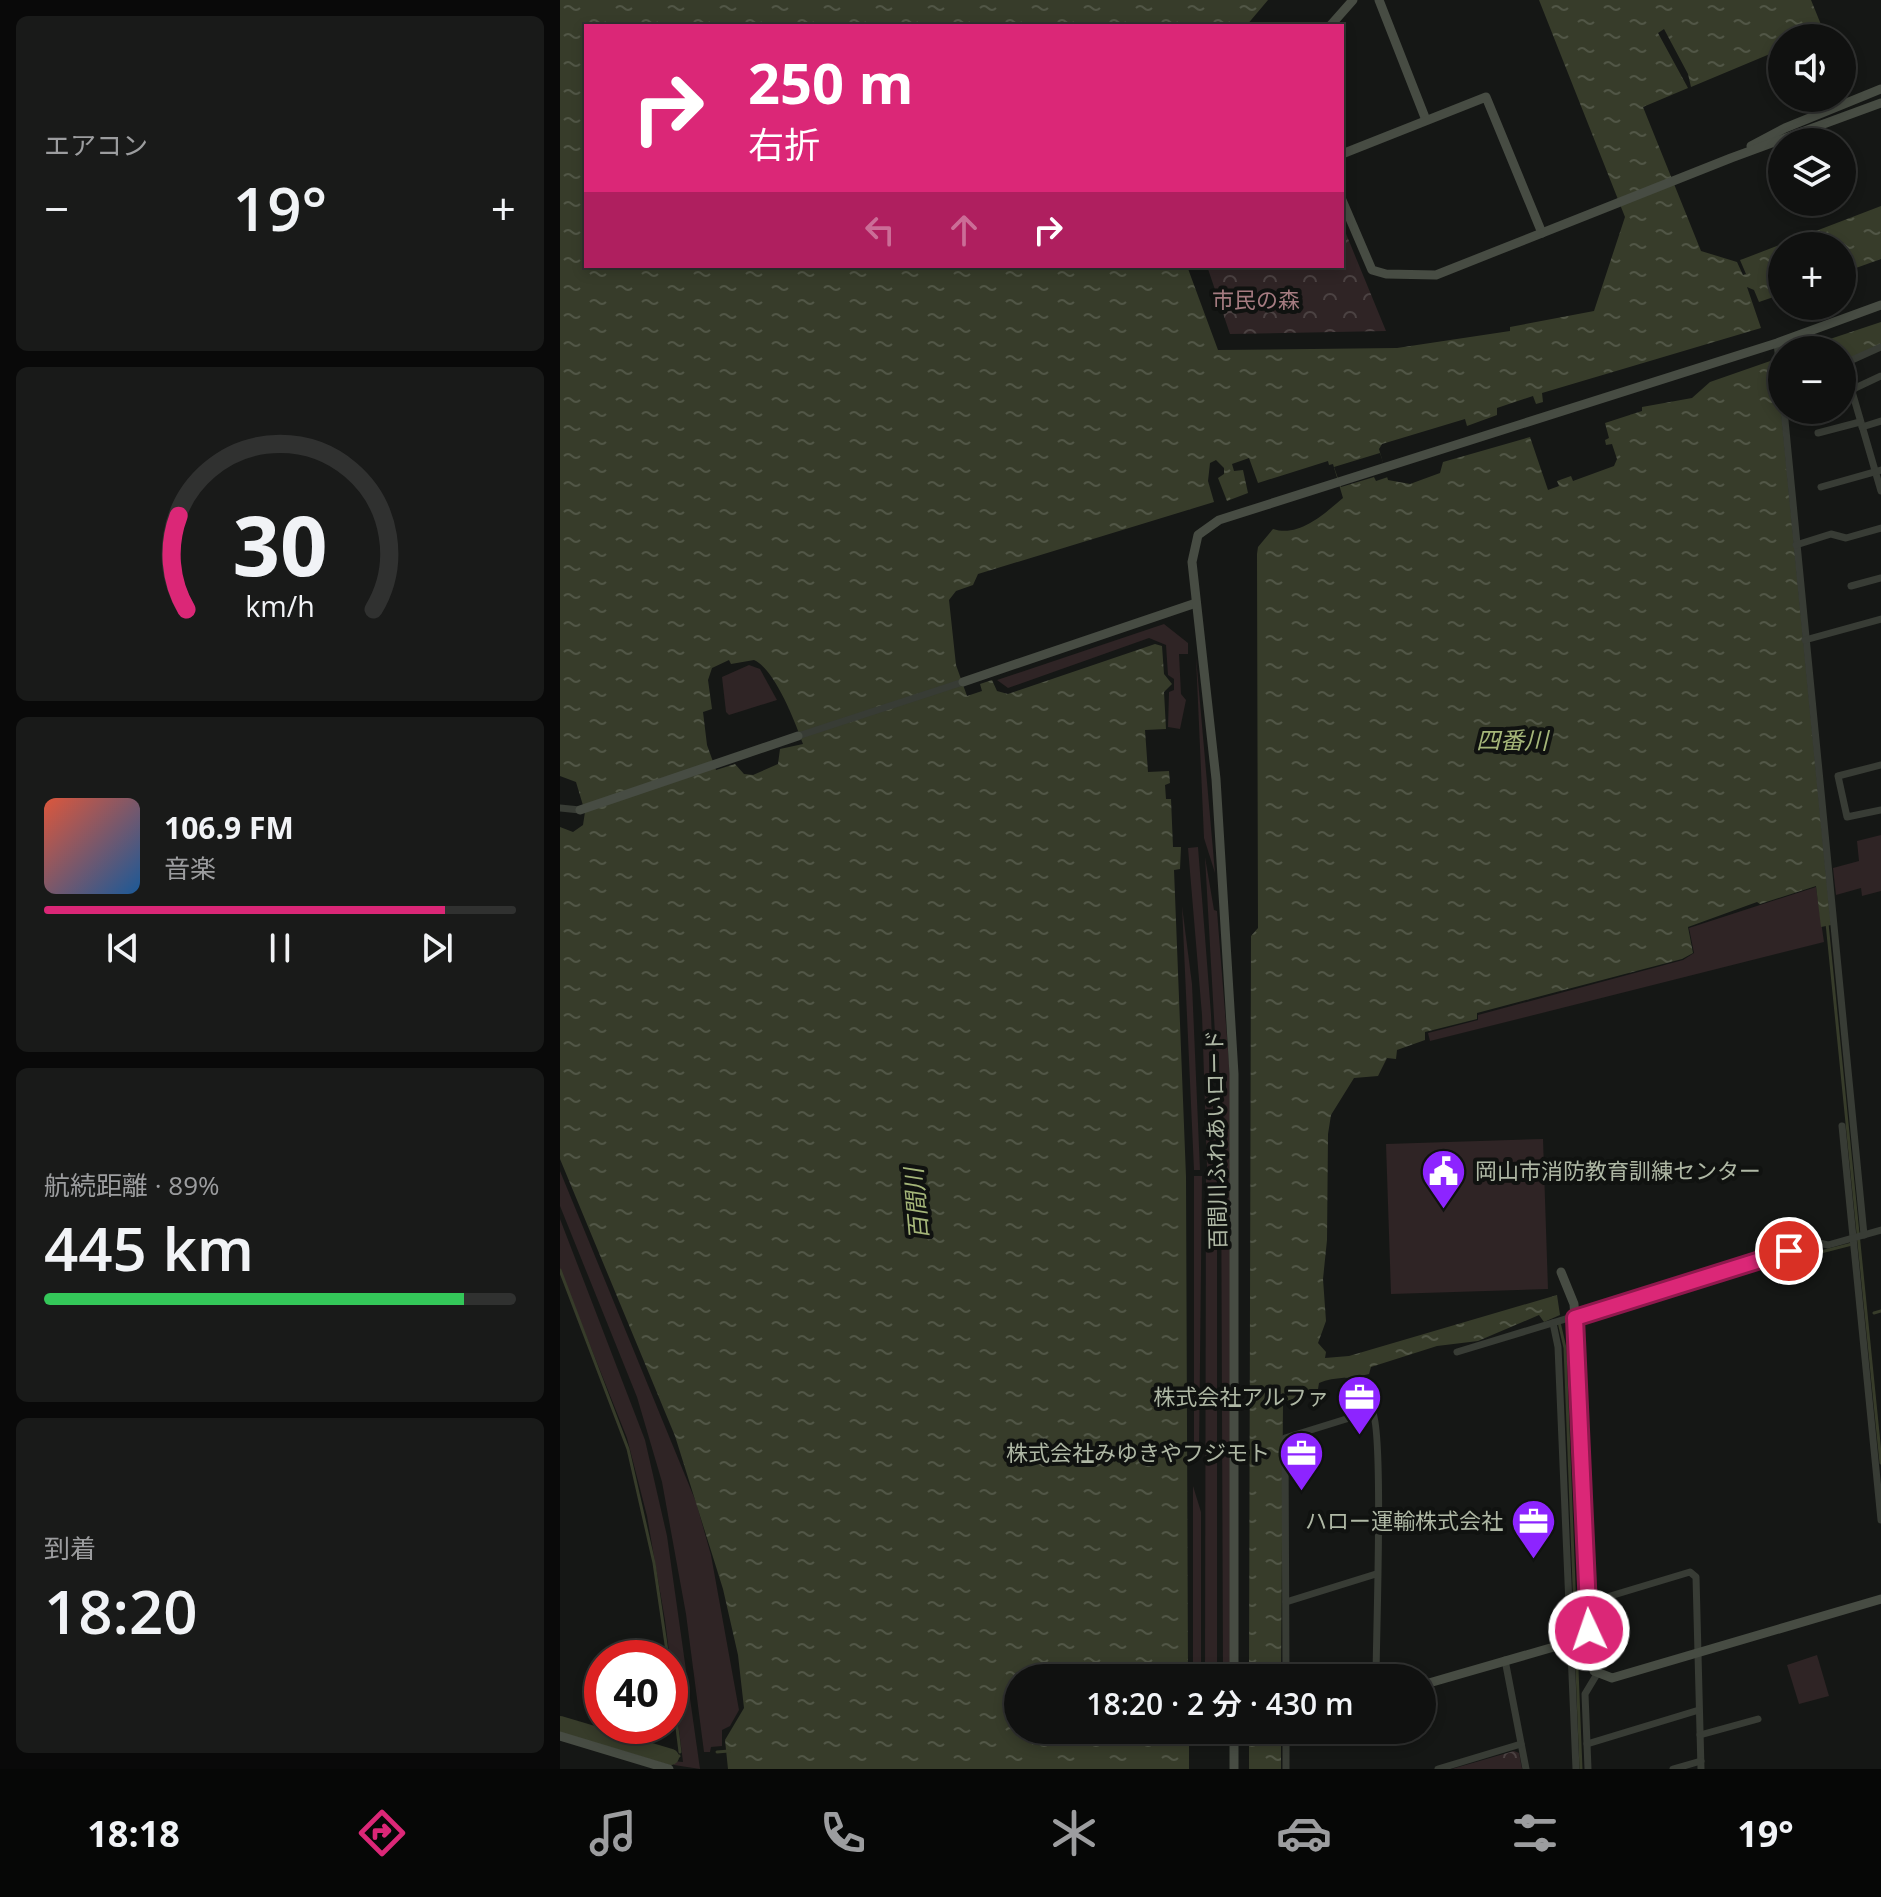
<!DOCTYPE html>
<html lang="ja">
<head>
<meta charset="utf-8">
<style>
	:root { --surface:#101110; --page:#191a19; --text:#f1f3f6; --muted:#9c9d9f; --line:#303130; --accent:#db2777 }
	body { margin:0; font-family:"Open Sans","Noto Sans JP",sans-serif; background:var(--page); color:var(--text); height:100vh; display:flex; flex-direction:column; font-size:30px; white-space:nowrap }
	* { box-sizing:border-box; margin:0 }
	p { font-size:26px; color:var(--muted) }
	.icon { flex:none; width:44px; height:44px; fill:none; stroke:currentColor; stroke-width:2; stroke-linecap:round; stroke-linejoin:round }
	.map { position:relative; flex:1; overflow:hidden }
	.drawer { display:flex; flex-direction:column; gap:16px; padding:16px; background:#090909; width:560px }
	.drawer>* { flex:none }
	.guide { position:absolute; left:24px; top:24px; width:760px; height:244px; border-radius:0px; box-shadow:0 4px 12px #0003,0 0 0 2px var(--line); background:#db2777; color:#fff; overflow:hidden }
	.tools { position:absolute; left:1208px; top:24px; display:grid; gap:16px }
	.tools a { display:grid; place-items:center; width:88px; height:88px; border-radius:50%; background:var(--surface); box-shadow:0 4px 12px #0003,0 0 0 2px var(--line); font-size:40px }
	.speed { position:absolute; left:24px; top:1640px; display:flex; gap:16px; font-size:40px; font-weight:700; text-align:center }
	.speed>* { display:grid; place-content:center; width:104px; height:104px; border-radius:50%; background:var(--surface); box-shadow:0 4px 12px #0003,0 0 0 2px var(--line); line-height:1 }
	.speed .limit { border:12px solid #d22; background:#fff; color:#111 }
	.pin { position:absolute; display:grid; place-items:center; width:68px; height:68px; color:#fff; margin:-34px; border:4px solid #fff; border-radius:50%; box-shadow:0 2px 8px #0007 }
	.me { position:absolute; width:88px; margin:-44px; rotate:357deg; stroke-linejoin:round; filter:drop-shadow(0 0 6px #0008) }
	.turn { display:flex; align-items:center; gap:28px; height:168px; padding:0 32px; font-size:36px }
	.turn .icon { width:104px; height:104px; stroke-width:2.5 }
	.turn b { display:block; font-size:56px; line-height:68px }
	.lanes { display:flex; align-items:center; height:76px; padding:0 32px; background:#0003; justify-content:center; gap:40px; direction:ltr }
	.lanes .off { opacity:.35 }
	.big { font-size:60px; font-weight:600; line-height:1.1 }
	.drawer .card { flex:1; display:flex; flex-direction:column; justify-content:center; gap:12px; min-width:0; padding:0 28px; border-radius:12px; background:var(--page) }
	.drawer .dial { align-items:center; gap:0 }
	.dial svg { height:208px; overflow:visible; fill:none; stroke:var(--line); stroke-width:7; stroke-linecap:round; text-anchor:middle }
	.dial text { fill:var(--text); stroke:none }
	.song { display:flex; align-items:center; gap:24px }
	.cover { width:96px; height:96px; border-radius:12px; background:linear-gradient(135deg,hsl(10 70% 55%),hsl(210 70% 35%)) }
	.played { height:8px; border-radius:4px; background:linear-gradient(90deg,var(--accent) 85%,var(--line) 85%) }
	.keys { display:flex; justify-content:space-around; direction:ltr }
	.heat { display:flex; justify-content:space-between; align-items:center; font-size:44px; direction:ltr }
	.charge { height:12px; border-radius:6px; background:linear-gradient(90deg,#34c759 89%,var(--line) 0) }
	.trip { position:absolute; left:444px; top:1664px; width:432px; height:80px; border-radius:40px; background:var(--surface); box-shadow:0 4px 12px #0003,0 0 0 2px var(--line); font-weight:600; line-height:80px; text-align:center }
	.tab-bar { display:flex; height:128px; justify-content:space-around; align-items:center; background:#060706; color:var(--muted) }
	.tab-bar .icon { width:56px; height:56px }
	.tab-bar .selected { color:var(--accent) }
	.tab-bar b { font-size:36px; color:var(--text) }
	main { display:flex; flex:1; min-height:0 }
	.map>svg:first-child { display:block }
</style>
</head>
<body>
<main>
<section class="drawer">
<div class="card"><p>エアコン</p>
<div class="heat"><a>−</a><b class="big">19°</b><a>+</a></div>
</div>
<div class="card dial"><svg viewBox="0 0 100 80">
<path d="M14 69A42 42 0 1 1 86 69"/>
<path d="M14 69A42 42 0 0 1 11 33" stroke="#db2777"/>
<text x="50" y="56" font-size="32" font-weight="700">30</text>
<text x="50" y="72" font-size="11">km/h</text>
</svg></div>
<div class="card">
<div class="song"><i class="cover"></i><div><b>106.9 FM</b><p>音楽</p></div></div>
<div class="played"></div>
<div class="keys"><svg class="icon" aria-label="previous" viewBox="0 0 24 24"><path d="M18 5L8 12l10 7zM5 5v14"/></svg><svg class="icon" aria-label="pause" viewBox="0 0 24 24"><path d="M8 5v14M16 5v14"/></svg><svg class="icon" aria-label="next" viewBox="0 0 24 24"><path d="M6 5l10 7-10 7zM19 5v14"/></svg></div>
</div>
<div class="card"><p>航続距離 · 89%</p><b class="big">445 km</b><div class="charge"></div></div>
<div class="card"><p>到着</p><b class="big">18:20</b></div>
</section>
<div class="map">
<svg width="1321" height="1769" viewBox="0 0 1321 1769">
	<defs>
		<pattern id="park-crowns" width="20" height="18" patternUnits="userSpaceOnUse" patternTransform="scale(2)"><rect width="20" height="18" fill="#2f2425"/><path d="M2 6a3 3 0 1 1 6 0M12 15a3 3 0 1 1 6 0" fill="none" stroke="#4b4242"/></pattern>
		<pattern id="water-ripples" width="26" height="14" patternUnits="userSpaceOnUse" patternTransform="scale(2)"><rect width="26" height="14" fill="#373c2a"/><path d="M2 4q2-2 4 0t4 0M15 11q2-2 4 0t4 0" fill="none" stroke="#515646"/></pattern>
	</defs>
	<rect width="100%" height="100%" fill="#151715"/>
	<g fill="#2f2425">
		<polygon points="604,624 628,643 628,654 619,654 621,694 626,700 620,729 608,727 609,692 614,690 614,679 608,675 606,645 589,638 448,688 437,680"/>
		<polygon points="636,657 655,873 644,838"/>
		<polygon points="189,665 200,669 217,700 169,715 166,712 162,677"/>
		<polygon points="1321,835 1321,891 1302,896 1301,888 1276,895 1273,868 1299,861 1297,841"/>
		<polygon points="638,847 651,1014 657,1170 655,1165 647,1167 642,1015 628,848"/>
		<polygon points="645,857 654,910 657,911 673,1113 671,1678 663,1678 661,1142"/>
		<polygon points="1256,887 1264,942 870,1041 868,1033 918,1020 918,1015 1123,960 1134,953 1129,928"/>
		<polygon points="622,906 632,984 640,1170 634,1170"/>
		<polygon points="983,1139 988,1289 831,1294 826,1144"/>
		<polygon points="0,1171 136,1502 151,1555 179,1710 170,1726 162,1730 162,1746 151,1747 150,1752 144,1752 126,1614 102,1482 77,1397 0,1206"/>
		<polygon points="657,1174 657,1678 645,1678 646,1177"/>
		<polygon points="634,1176 642,1176 639,1453 634,1453"/>
		<polygon points="0,1219 85,1440 107,1536 140,1769 114,1765 113,1761 123,1762 105,1620 87,1516 67,1438 0,1270"/>
		<polygon points="633,1486 641,1512 641,1678 633,1678"/>
		<polygon points="1257,1655 1269,1696 1239,1704 1227,1665"/>
	</g>
	<g fill="url(#park-crowns)">
		<polygon points="782,224 826,331 670,334 647,266 782,266"/>
		<polygon points="954,1751 959,1753 962,1769 892,1769"/>
	</g>
	<g fill="url(#water-ripples)" fill-rule="evenodd">
		<path d="M0 0H708L686 26H26V266H627L658 350 837 348 950 331V327L1034 311 1065 217 979 0H1251L1264 32 1249 38H1222V49L1131 87 1128 74 1104 29 1098 33 1128 88 1083 107 1141 251 1177 262 1183 275 1186 274 1180 260 1183 259 1321 206V259L1282 273V246H1222V294L1199 302 1194 290 1187 287 1201 328 982 393 983 402 976 404 973 396 937 408V415L907 426 905 419 822 444 819 449 828 480 850 484 880 473 883 462 970 437 988 490 999 486 997 481 1011 476 1013 481 1054 466 1057 459 1052 444 1046 445 1045 440 1049 438 1045 423 1082 411V407L1132 398 1150 382 1216 359 1271 925 1261 927 1256 886 1200 904 1197 902 1128 927 1133 953 1122 959 917 1013V1019L865 1032V1040L837 1050 836 1059 827 1058 818 1076 794 1078 771 1115 768 1134 767 1240 763 1279 766 1321 758 1343 766 1352 765 1358 789 1356 997 1295 1000 1315 984 1322 979 1315 918 1341 877 1346 811 1367 809 1374C792 1379 775 1376 759 1383L758 1389 723 1403 721 1678H689L691 936 698 928 697 554 698 547 713 529C740 538 766 512 783 498L773 464 769 465 768 461 698 483 689 458 672 464 674 471 683 470 688 493 667 501 658 478 664 474V468L656 460 650 463 648 481 654 502 418 574 413 585 396 591 389 600 396 665 407 696 422 691 420 684 432 680 437 691 448 694 595 644 602 646 604 674 612 684 604 692 606 729 585 730 588 772 609 771 610 783 605 785 606 799H611L613 847H621L620 869 614 870 626 1177 628 1678H458V1730H629V1769H168L165 1740 184 1708 178 1655 163 1589 115 1436 0 1159V827L13 832 23 825 25 812 16 782 0 776ZM169 660 171 664 194 660C215 669 236 724 243 744L220 749 218 764 193 775 184 774 175 764 156 770 147 745 143 712 152 709 148 680 152 668Z"/>
		<polygon points="1321,322 1321,344 1282,362 1282,350 1237,350"/>
		<rect x="689" y="1730" width="32" height="39"/>
	</g>
	<polygon fill="#151715" points="820,453 828,477 816,481 814,477 781,487 774,467"/>
	<g fill="none" stroke-linecap="round" stroke-linejoin="round">
		<g stroke="#373c2a" stroke-width="3">
			<polyline points="1267,923 1321,1463"/>
			<polyline points="0,1270 68,1449 94,1563 108,1658"/>
			<polyline points="1314,1313 1321,1311"/>
			<polyline points="1020,1320 1245,1252 1253,1254 1292,1244"/>
			<polyline points="999,1322 1005,1348 1016,1637"/>
			<polyline points="1016,1645 1021,1769"/>
			<polyline points="110,1671 120,1752"/>
			<polyline points="157,1752 169,1751"/>
			<polyline points="112,1759 119,1756"/>
		</g>
		<polyline stroke="#373c2a" stroke-width="16" points="0,1724 111,1757"/>
		<g stroke="#383c35" stroke-width="7">
			<polyline points="1217,343 1222,389"/>
			<polyline points="1283,364 1321,347"/>
			<polyline points="1284,364 1321,491"/>
			<polyline points="1291,390 1321,376"/>
			<polyline points="1224,410 1304,1235"/>
			<polyline points="1302,427 1321,421"/>
			<polyline points="1258,433 1300,422"/>
			<polyline points="1261,487 1321,470"/>
			<polyline points="1236,545 1271,534 1286,538 1321,528"/>
			<polyline points="1291,586 1321,578"/>
			<polyline points="1245,640 1321,619"/>
			<polyline points="238,736 403,682"/>
			<polyline points="1321,765 1278,776 1287,817 1321,810"/>
			<polyline points="0,808 20,810"/>
			<polyline points="1282,1126 1321,1520"/>
			<polyline points="993,1323 998,1347 1016,1769"/>
			<polyline points="897,1352 1229,1251 1259,1243 1268,1245 1321,1230"/>
			<polyline points="726,1602 816,1574"/>
			<polyline points="1027,1603 1130,1572 1136,1577 1141,1769"/>
			<polyline points="945,1660 966,1769"/>
			<path d="M726 1678 725 1438 812 1411C824 1428 816 1640 816 1678"/>
			<polyline points="1140,1735 1198,1719"/>
			<polyline points="1027,1744 1139,1710"/>
			<polyline points="726,1769 726,1730"/>
			<polyline points="878,1769 961,1744"/>
			<polyline points="1028,1769 1025,1694 1037,1674"/>
			<polyline points="1113,1769 1141,1761"/>
		</g>
		<g stroke="#474c43" stroke-width="9">
			<polyline points="819,0 866,120"/>
			<polyline points="770,26 793,0"/>
			<polyline points="1191,146 1225,128 1321,89"/>
			<polyline points="782,154 926,97 982,233"/>
			<polyline points="782,200 812,270 826,274 876,275 1171,158 1321,103"/>
			<polyline points="403,682 636,603"/>
			<polyline points="20,810 238,736"/>
			<polyline points="1001,1272 1014,1304 1015,1318 1027,1644"/>
			<polyline points="674,1678 674,1074 656,779 632,562 638,535 659,520 1217,343 1321,305"/>
			<polyline points="862,1685 1018,1640 1029,1647 1034,1671 1052,1678 1321,1599"/>
			<polyline points="0,1736 109,1769"/>
			<polyline points="674,1742 710,1730"/>
			<polyline points="674,1769 674,1730"/>
		</g>
	</g>
	<g fill="none" stroke-linecap="round" stroke-linejoin="round">
		<defs>
			<polyline id="route" points="1029,1630 1015,1318 1229,1251"/>
		</defs>
		<use href="#route" stroke="#8e194d" stroke-width="20"/>
		<use href="#route" stroke="#db2777" stroke-width="14"/>
	</g>
	<defs>
		<symbol id="civic-pin" viewBox="-11 -11 22 30"><path d="M0 17L-7.5 6A9.5 9.5 0 1 1 7.5 6Z" fill="#8d24ff" stroke="#101210"/><path d="M-.6-6.5H3V-4.5H.6V-3L4-1V1h2V6H-6V1h2V-1L-.6-3ZM-1.2 2.5V6h2.4V2.5Z" fill="#fff"/></symbol>
		<symbol id="office-pin" viewBox="-11 -11 22 30"><path d="M0 17L-7.5 6A9.5 9.5 0 1 1 7.5 6Z" fill="#8d24ff" stroke="#101210"/><path d="M-6-3h4V-5.5h4V-3h4V5H-6ZM-1-4.5V-3h2v-1.5ZM-6 0V1H6V0Z" fill="#fff"/></symbol>
	</defs>
	<g fill-rule="evenodd">
		<use href="#civic-pin" x="858" y="1146" width="51" height="69"/>
		<use href="#office-pin" x="774" y="1372" width="51" height="69"/>
		<use href="#office-pin" x="716" y="1428" width="51" height="69"/>
		<use href="#office-pin" x="948" y="1496" width="51" height="69"/>
	</g>
	<g text-anchor="middle" stroke-width="8" stroke-linejoin="round" paint-order="stroke">
		<g font-size="22" fill="#a57b80" stroke="#101210">
			<text x="696" y="308">市民の森</text>
		</g>
		<g font-size="22" fill="#afb8a5" stroke="#101210">
			<text transform="translate(656 1140) rotate(-91)" y="8">百間川ふれあいロード</text>
		</g>
		<g font-size="22" fill="#afb8a5" stroke="#101210" text-anchor="end">
			<text x="915" y="1179" text-anchor="start">岡山市消防教育訓練センター</text>
			<text x="769" y="1405">株式会社アルファ</text>
			<text x="710" y="1461">株式会社みゆきやフジモト</text>
			<text x="943" y="1529">ハロー運輸株式会社</text>
		</g>
		<g font-size="24" font-style="italic" fill="#a5b679" stroke="#101210">
			<text x="952" y="749">四番川</text>
			<text transform="translate(357 1204) rotate(-95)" y="8">百間川</text>
		</g>
	</g>
</svg>
<div class="tools">
<a><svg class="icon" aria-label="sound" viewBox="0 0 24 24"><path d="M4 9h4l5-4v14l-5-4H4zM17 9q2 3 0 6"/></svg></a>
<a><svg class="icon" aria-label="layers" viewBox="0 0 24 24"><path d="M12 4l9 5-9 5-9-5zM3 14l9 5 9-5"/></svg></a>
<a>+</a>
<a>−</a>
</div>
<div class="speed"><div class="limit">40</div></div>
<div class="pin" style="left:1229px;top:1251px;background:#d93025"><svg class="icon" aria-label="arrive" viewBox="0 0 24 24"><path d="M6 21V4h12l-3 4 3 4H6"/></svg></div>
<svg class="me" style="left:1029px;top:1630px" viewBox="-20 -20 40 40"><circle r="17" fill="#db2777" stroke="#fff" stroke-width="3"/><path d="M0-11L8 9 0 5-8 9z" fill="#fff"/></svg>
<div class="trip">18:20 · 2 分 · 430 m</div>
<div class="guide">
<div class="turn"><svg class="icon" aria-label="right" viewBox="0 0 24 24"><path d="M7 20v-9h11M14 6l5 5-5 5"/></svg><div><b>250 m</b>右折</div></div>
<div class="lanes"><svg class="icon off" aria-label="left" viewBox="0 0 24 24"><path d="M17 20v-9H6M10 6l-5 5 5 5"/></svg><svg class="icon off" aria-label="ahead" viewBox="0 0 24 24"><path d="M12 20V5M6 11l6-6 6 6"/></svg><svg class="icon" aria-label="right" viewBox="0 0 24 24"><path d="M7 20v-9h11M14 6l5 5-5 5"/></svg></div>
</div>
</div>
</main>
<nav class="tab-bar">
<b>18:18</b>
<svg class="icon selected" aria-label="directions" viewBox="0 0 24 24"><path d="M12 3l9 9-9 9-9-9zM9 14v-3h6M13 9l2 2-2 2"/></svg>
<svg class="icon" aria-label="music" viewBox="0 0 24 24"><path d="M9 18V5l10-2v13"/><circle cx="6" cy="18" r="3"/><circle cx="16" cy="16" r="3"/></svg>
<svg class="icon" aria-label="phone" viewBox="0 0 24 24"><path d="M5 4h4l2 5-3 2q2 4 5 5l2-3 5 2v4C11 20 4 13 5 4z"/></svg>
<svg class="icon" aria-label="climate" viewBox="0 0 24 24"><path d="M12 3v18M4 7l16 10M4 17L20 7"/></svg>
<svg class="icon" aria-label="car" viewBox="0 0 24 24"><path d="M5 17H2v-5l4-1 3-4h7l3 4 3 1v5h-3M9 17h6M6 11h13"/><circle cx="7" cy="17" r="2"/><circle cx="17" cy="17" r="2"/></svg>
<svg class="icon" aria-label="filters" viewBox="0 0 24 24"><path d="M4 7h16M4 17h16"/><circle cx="9" cy="7" r="2"/><circle cx="15" cy="17" r="2"/></svg>
<b>19°</b>
</nav>
</body>
</html>
